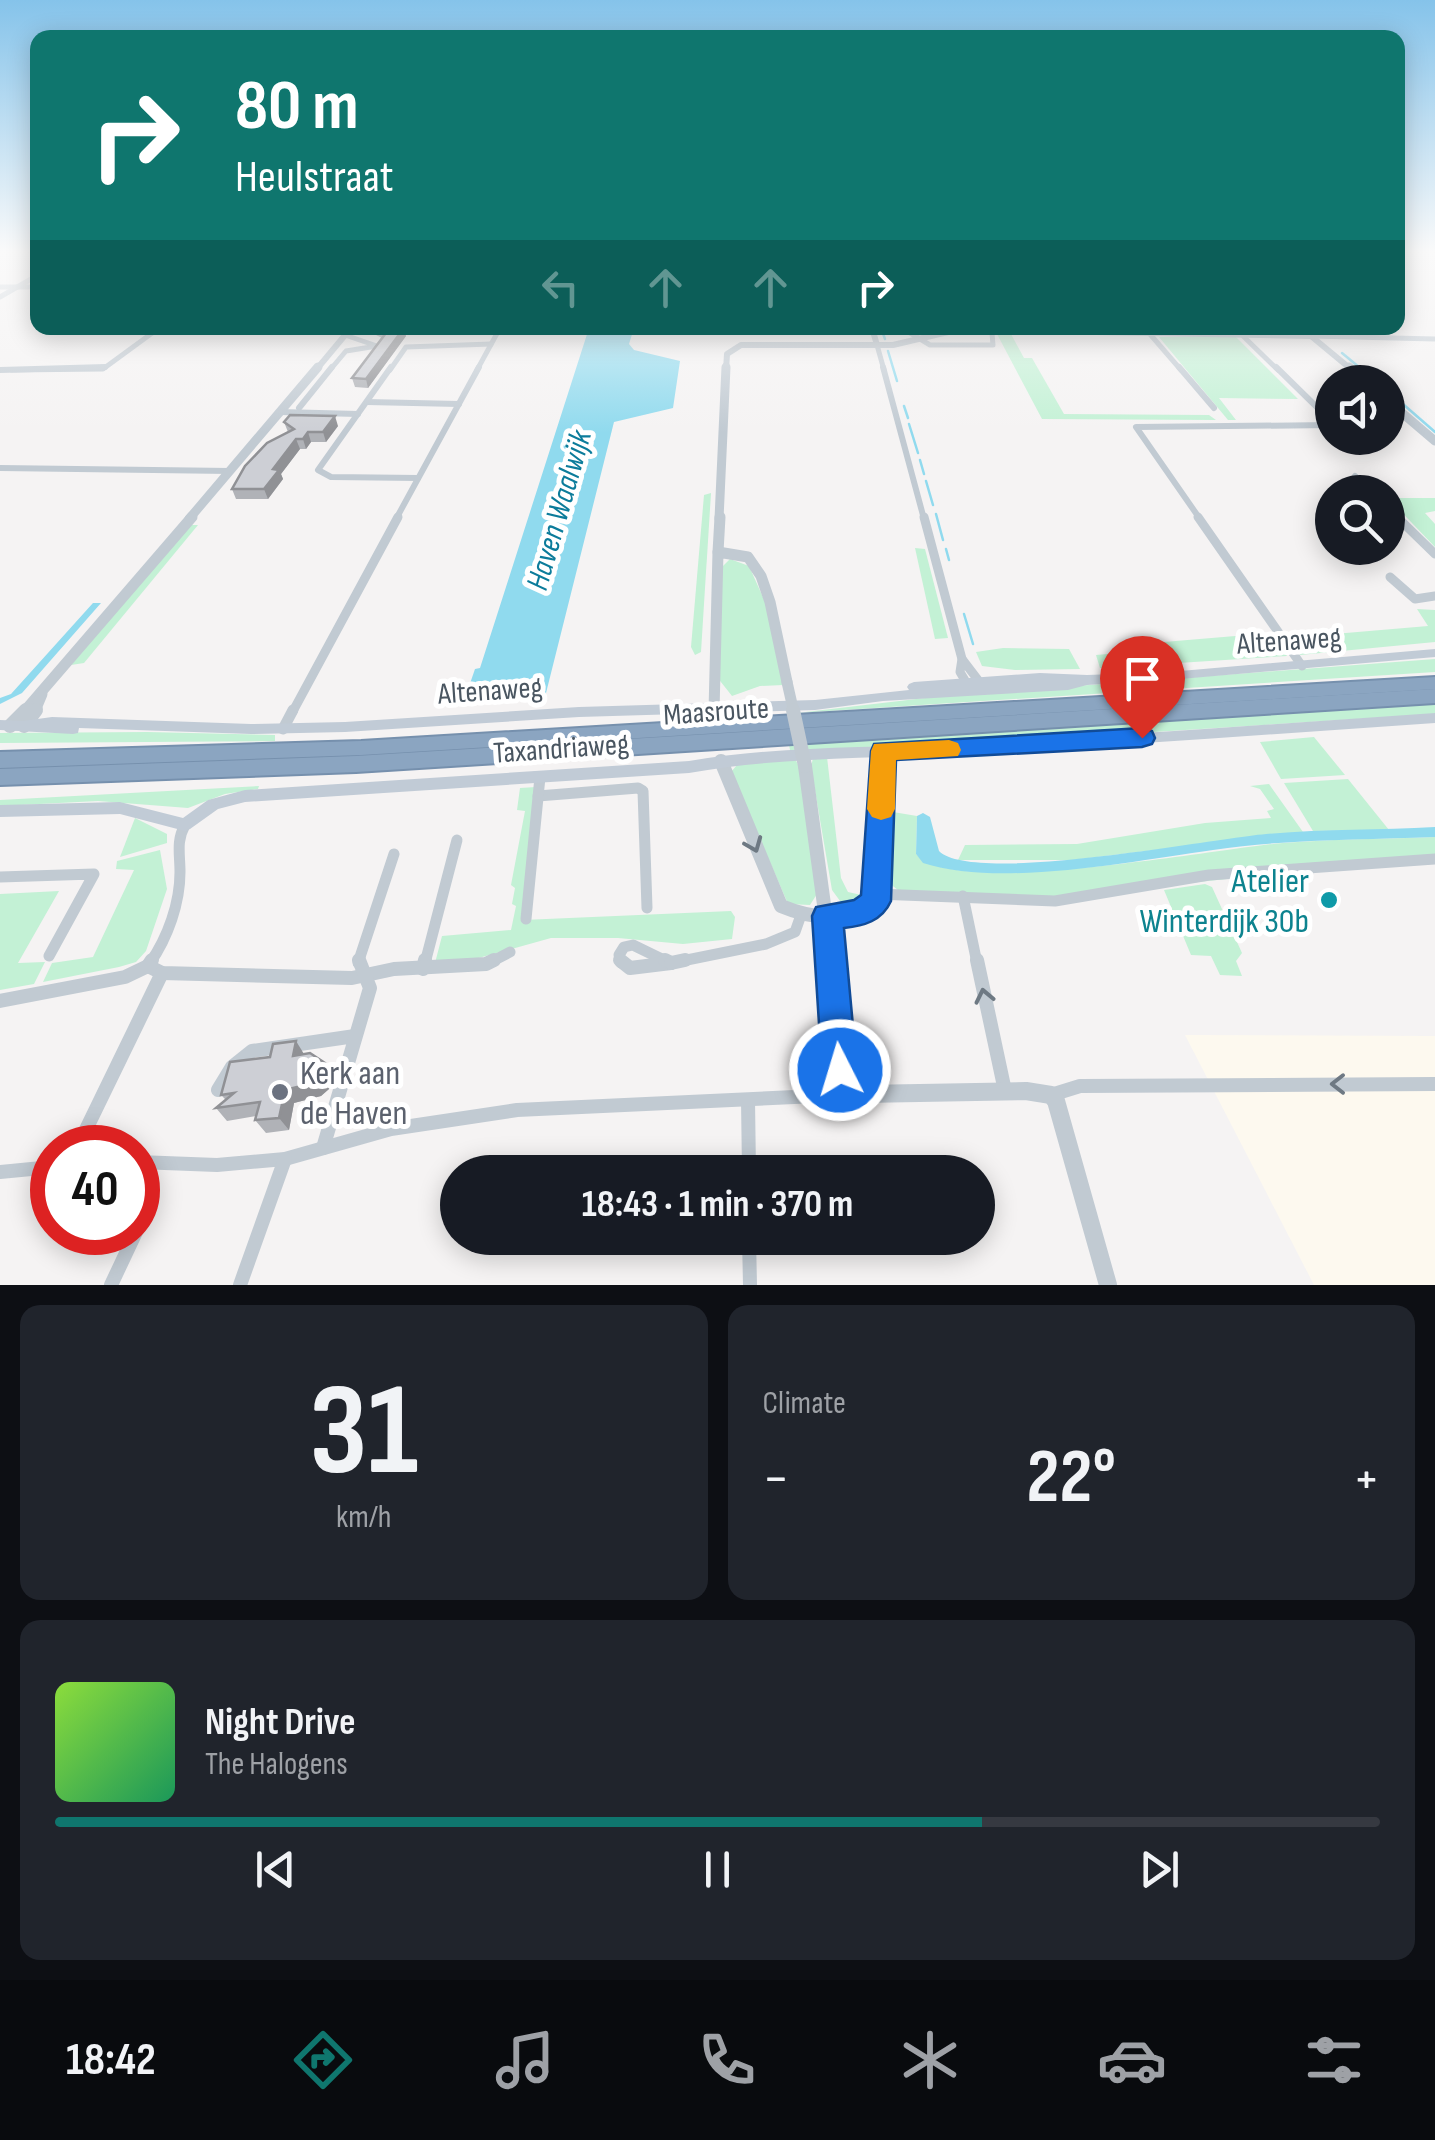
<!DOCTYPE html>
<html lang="en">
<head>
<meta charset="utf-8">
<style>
	:root { --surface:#171b24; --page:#20242c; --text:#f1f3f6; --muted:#9ea1a6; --line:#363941; --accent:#0f766e }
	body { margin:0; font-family:"Sofia Sans Condensed",sans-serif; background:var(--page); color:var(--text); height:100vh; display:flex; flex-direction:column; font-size:38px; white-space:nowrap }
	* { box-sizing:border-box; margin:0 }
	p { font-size:32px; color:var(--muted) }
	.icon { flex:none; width:55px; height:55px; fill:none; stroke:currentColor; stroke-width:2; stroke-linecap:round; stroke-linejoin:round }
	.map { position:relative; height:1285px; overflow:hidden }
	.drawer { display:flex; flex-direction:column; gap:20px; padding:20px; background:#0d0f14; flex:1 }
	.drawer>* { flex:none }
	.banner { position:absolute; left:30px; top:30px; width:1375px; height:305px; border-radius:20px; box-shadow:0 5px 25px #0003; background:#0f766e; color:#fff; overflow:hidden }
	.tools { position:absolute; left:1315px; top:365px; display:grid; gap:20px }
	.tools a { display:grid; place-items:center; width:90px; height:90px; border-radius:50%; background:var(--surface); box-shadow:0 5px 25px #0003; font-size:50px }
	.speed { position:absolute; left:30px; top:1125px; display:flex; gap:20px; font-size:50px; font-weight:700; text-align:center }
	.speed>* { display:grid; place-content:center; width:130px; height:130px; border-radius:50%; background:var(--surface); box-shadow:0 5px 25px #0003; line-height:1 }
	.speed .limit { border:15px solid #d22; background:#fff; color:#111 }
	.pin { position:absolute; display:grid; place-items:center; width:85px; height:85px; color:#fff; margin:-102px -42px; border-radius:50% 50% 50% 0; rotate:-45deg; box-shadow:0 0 10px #0007 }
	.pin .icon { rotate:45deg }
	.me { position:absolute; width:110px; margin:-55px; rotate:355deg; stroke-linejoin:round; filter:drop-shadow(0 0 8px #0008) }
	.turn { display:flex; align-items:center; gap:35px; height:210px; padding:0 40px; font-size:45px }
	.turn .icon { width:130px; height:130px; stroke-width:2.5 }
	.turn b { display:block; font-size:70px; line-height:85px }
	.lanes { display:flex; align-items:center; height:95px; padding:0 40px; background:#0003; justify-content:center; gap:50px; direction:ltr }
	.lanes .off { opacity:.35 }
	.big { font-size:75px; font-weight:700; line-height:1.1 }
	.drawer .tile { flex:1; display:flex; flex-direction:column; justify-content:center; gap:15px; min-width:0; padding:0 35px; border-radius:20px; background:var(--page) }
	.drawer .dial { align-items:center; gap:0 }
	.dial b { font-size:130px; line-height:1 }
	.song { display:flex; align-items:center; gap:30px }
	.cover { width:120px; height:120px; border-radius:15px; background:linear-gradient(135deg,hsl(90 70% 55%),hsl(150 70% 35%)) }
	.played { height:10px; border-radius:5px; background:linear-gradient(90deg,var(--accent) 70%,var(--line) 70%) }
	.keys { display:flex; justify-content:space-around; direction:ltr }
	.heat { display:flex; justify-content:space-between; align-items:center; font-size:55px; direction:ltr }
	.drawer .tiles { flex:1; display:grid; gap:20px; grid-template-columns:1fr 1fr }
	.tile:last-child { grid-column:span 2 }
	.trip { position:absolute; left:440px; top:1155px; width:555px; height:100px; border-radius:50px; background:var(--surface); box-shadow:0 5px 25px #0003; font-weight:700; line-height:100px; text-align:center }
	.menu { display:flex; height:160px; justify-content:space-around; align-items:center; background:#090b0e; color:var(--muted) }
	.menu .icon { width:70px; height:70px }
	.menu .on { color:var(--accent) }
	.menu b { font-size:45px; color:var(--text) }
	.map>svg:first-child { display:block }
</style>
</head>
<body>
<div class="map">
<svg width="1435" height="1285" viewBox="0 0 1435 1285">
	<rect width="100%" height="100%" fill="#f5f3f3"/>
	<polygon fill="#fdf9ef" points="1185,1035 1435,1036 1435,1285 1314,1285"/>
	<g fill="#c3f1d5">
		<polygon points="997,334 1011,334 1024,358 1032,358 1064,414 1209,415 1216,420 1042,419"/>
		<polygon points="1159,337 1236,337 1298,399 1219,398 1236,420 1228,420"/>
		<polygon points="711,493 701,652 695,655 691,647 704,495"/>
		<polygon points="1388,498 1435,498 1435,511 1425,513 1435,524 1435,547"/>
		<polygon points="189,525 198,525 84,663 71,665"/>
		<polygon points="915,548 925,549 948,638 935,639"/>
		<polygon points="730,559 749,566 766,604 783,685 760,686 732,696 717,677 722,567"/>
		<polygon points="1417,609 1435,610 1435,642 1300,655 1287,638 1428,626"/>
		<polygon points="1271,633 1287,656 1100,668 1096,655 1141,651 1140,644"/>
		<polygon points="1003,648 1069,649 1080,669 1015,670 982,666 976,652"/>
		<polygon points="1435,659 1435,672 797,713 942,696"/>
		<polygon points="1435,703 1435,714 919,747 790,750 789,745"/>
		<polygon points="147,732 275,735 275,741 0,743 0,733"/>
		<polygon points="1314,737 1345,775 1281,779 1260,742"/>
		<polygon points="827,757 841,878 848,892 866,896 857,907 843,905 832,890 811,767 813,758"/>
		<polygon points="795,759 800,768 817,894 810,905 788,904 731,772 737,765"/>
		<polygon points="1348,779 1389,830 1313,831 1284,783"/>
		<polygon points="1269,784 1303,832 1072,860 958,860 965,845 1077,844 1205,823 1271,818 1267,811 1274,809 1260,789 1250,786"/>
		<polygon points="259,786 258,789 225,794 188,808 98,801 0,806 0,800"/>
		<polygon points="536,787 523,920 731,911 735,917 732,939 683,944 618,938 551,938 475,959 435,963 442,936 511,930 516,906 512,904 515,888 511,885 525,811 517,810 520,788"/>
		<path d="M887 811 917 816 916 854C952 899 1221 848 1283 843 1333 839 1384 839 1435 837V857L1056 897 898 890 885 880Z"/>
		<polygon points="135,818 167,834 167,843 120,857"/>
		<polygon points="160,850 167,889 146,951 136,962 119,967 43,982 52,963 93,957 134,870 116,869 117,861"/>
		<polygon points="1205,884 1212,887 1242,953 1236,961 1242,976 1220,975 1211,956 1191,955 1164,890"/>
		<polygon points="59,891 18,963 45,962 34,984 0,990 0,894"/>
	</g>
	<g fill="#90daee">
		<polygon points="589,328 634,328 629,344 634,350 680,361 673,408 614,422 545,697 466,703 464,701 475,669 480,668"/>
		<polygon points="93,603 101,603 22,693 0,704 0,698 11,694"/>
		<path d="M923 813 930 817 939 851C973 885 1210 839 1266 834 1322 829 1379 830 1435 827V837C1361 840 1286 839 1213 850 1133 861 1000 888 923 863L916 854 917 816Z"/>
	</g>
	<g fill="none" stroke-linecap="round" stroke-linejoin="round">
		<g stroke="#90daee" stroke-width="2.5">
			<polyline points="881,328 885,339"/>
			<polyline points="888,351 897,381"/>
			<polyline points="1342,353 1377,382"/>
			<polyline points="1388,391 1435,432"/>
			<polyline points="904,406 908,418"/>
			<polyline points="909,424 918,453"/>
			<polyline points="920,460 924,474"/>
			<polyline points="926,481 933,505"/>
			<polyline points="936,514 943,540"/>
			<polyline points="946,549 949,560"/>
			<polyline points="964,614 973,644"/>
		</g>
		<defs>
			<g id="motorway">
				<polygon points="1435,677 1435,689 361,755 0,768 0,752 361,741"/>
				<polygon points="1435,689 1435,703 356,772 0,785 0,769 356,756"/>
			</g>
		</defs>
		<use href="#motorway" stroke="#7690ad" stroke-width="4"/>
		<g stroke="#c1cad2" stroke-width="5">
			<polyline points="0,287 38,287"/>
			<polyline points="0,297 38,275"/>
			<polyline points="902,328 930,345 993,345 992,333 983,328"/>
			<polyline points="1298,328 1311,336"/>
			<polyline points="1149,333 1181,370"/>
			<polyline points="1242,335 1278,370"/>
			<polyline points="1311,336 1435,339"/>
			<polyline points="877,345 884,370"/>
			<polyline points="11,370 103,369 159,328"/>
			<polyline points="330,370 346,351 377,346 345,335"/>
			<polyline points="390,370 406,347 491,344"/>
			<polyline points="477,370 500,328"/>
		</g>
		<g stroke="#c1cad2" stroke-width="6">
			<polyline points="391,367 318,470 331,477 418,478"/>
			<polyline points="883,367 924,519"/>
			<polyline points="1179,367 1214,408"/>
			<polyline points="1276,367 1332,422"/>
			<polyline points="0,370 105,367"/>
			<polyline points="367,402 459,404"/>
			<polyline points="299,408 332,367"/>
			<polyline points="280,412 358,414"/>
			<polyline points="0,468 230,471"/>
			<polyline points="1355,476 1372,492"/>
			<polyline points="1388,508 1400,519"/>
			<polyline points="396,519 479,367"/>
			<polyline points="1200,519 1136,427 1332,425"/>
		</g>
		<g stroke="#c1cad2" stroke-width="9">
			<polyline points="924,517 962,659 960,672 969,687"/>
			<polyline points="1198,517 1302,666"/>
			<polyline points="1397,517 1435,554"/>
			<polyline points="1390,577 1415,599 1435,596"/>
			<polyline points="962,659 978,680 974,688"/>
			<polyline points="292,713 398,517"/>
		</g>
		<g stroke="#c1cad2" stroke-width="11">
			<polyline points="283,729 293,710"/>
			<polyline points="538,796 638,788 643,791 647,908"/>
			<polyline points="0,877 94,874 49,956"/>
			<polyline points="877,894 1055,901 1209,875 1435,859"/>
			<polyline points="963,896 977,963"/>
			<polyline points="526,919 540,777"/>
			<path d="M150 963C168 937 180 903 180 872 180 854 176 841 185 825"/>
			<polyline points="358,963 394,854"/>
			<polyline points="425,963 457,840"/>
			<polyline points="489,963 510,952"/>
			<polyline points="621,963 619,955 624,947 633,945 670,963"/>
			<polyline points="672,963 766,944 795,932 801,915"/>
		</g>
		<g stroke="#c1cad2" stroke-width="14">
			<polyline points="620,960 630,968 671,963"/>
			<polyline points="665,960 671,963"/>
			<polyline points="977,960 1005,1091"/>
			<polyline points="671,963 685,960"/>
			<polyline points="148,966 152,960"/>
			<polyline points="423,969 425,960"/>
			<polyline points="0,1001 125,977 148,966 162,973 352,978 394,969 486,964 494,960"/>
			<polyline points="218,1090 232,1067 252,1051 355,1036"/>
			<polyline points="1051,1095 1080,1086 1435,1084"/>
			<polyline points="748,1100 749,1172"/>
			<polyline points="77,1148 162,973"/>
			<polyline points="323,1148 370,988 359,960"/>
			<polyline points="138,1162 217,1165 285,1159 391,1129 517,1110 816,1096 849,1087"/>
			<polyline points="0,1172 52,1167"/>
			<polyline points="138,1229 143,1217"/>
			<polyline points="749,1238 750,1285"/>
			<polyline points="111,1285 136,1232"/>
			<polyline points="240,1285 285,1159"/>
		</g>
		<g stroke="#c1cad2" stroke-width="6">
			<polyline points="872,328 877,345"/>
			<polyline points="316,370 351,328"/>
			<polyline points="726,370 727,354 741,345 893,345 948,332 988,330 1311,336 1352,370"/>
		</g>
		<g stroke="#c1cad2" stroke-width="9">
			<polyline points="1349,367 1366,382"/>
			<polyline points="1388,401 1435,441"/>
			<polyline points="189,519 318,367"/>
			<polyline points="719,519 726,367"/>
		</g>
		<g stroke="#c1cad2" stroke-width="11">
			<polyline points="718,552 720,517"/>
			<polyline points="714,711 718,552 748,557 761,576 770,602 787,682"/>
			<polyline points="23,713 192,517"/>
			<polyline points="34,713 42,694"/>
		</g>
		<g stroke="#c1cad2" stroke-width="14">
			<polyline points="10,726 26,710"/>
			<polyline points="24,726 36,710"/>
			<path d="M721 761 781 906C812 919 841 921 872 907L877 894 884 751"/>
			<polyline points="805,766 832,963"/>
		</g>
		<polyline stroke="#c1cad2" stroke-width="18" points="831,960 844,1082 863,1094 1026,1091 1051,1095 1056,1101 1108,1285"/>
		<g fill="#c1cbd6" fill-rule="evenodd">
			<polygon points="1435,649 1435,657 1169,680 1087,685 1068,690 883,701 815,710 579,717 345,732 251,734 79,728 78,733 73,734 0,730 0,720 23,721 52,717 251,724 345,722 579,707 815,700 909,690 907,687 909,684 914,682 1040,673 1087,675 1169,672"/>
			<path d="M1435 713V723C1275 734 1115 746 955 754 866 759 777 757 689 773L245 802 218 809 190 829 185 831 120 814 0 817V805L120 802 183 818 208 800 245 790 689 761C777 746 866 748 955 744 1115 736 1275 724 1435 713Z"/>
		</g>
		<use href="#motorway" fill="#8ba5c1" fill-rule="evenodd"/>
		<polyline stroke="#c1cad2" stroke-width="11" points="787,682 794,713"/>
		<polyline stroke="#c1cad2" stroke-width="14" points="793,710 805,766"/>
	</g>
	<g fill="#b0b2b7">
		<polygon points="374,328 406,336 368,388 355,387 352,378 382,338 376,335"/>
		<polygon points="284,422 338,426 326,442 311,442 306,449 300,449 281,474 283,479 268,499 236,499 232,489 288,432"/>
		<polygon points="304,1054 325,1063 333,1076 329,1089 321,1096 294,1103 289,1130 266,1133 255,1120 256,1116 227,1121 216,1108 226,1100 221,1095"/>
	</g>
	<g fill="#909195">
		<polygon points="404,328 406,336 368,388 366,379"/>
		<polygon points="335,416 338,426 326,442 323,432"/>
		<polygon points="308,432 311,442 306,449 303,439"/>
		<polygon points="296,439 300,449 281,474 283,479 268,499 264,489 273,469"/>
		<polygon points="296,1041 304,1054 293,1056"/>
		<polygon points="325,1063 333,1076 329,1089 321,1096 294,1103 289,1130 279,1118 285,1090"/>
	</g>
	<g fill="#cdcfd5" stroke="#909195" stroke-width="2.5">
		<polygon points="375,328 404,328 366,379 352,378 386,333"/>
		<polygon points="290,415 335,416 323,432 308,432 303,439 296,439 273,469 279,470 264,489 232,489 245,466 267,443 294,429 284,422"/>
		<polygon points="296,1041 293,1056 310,1053 325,1063 321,1076 313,1083 285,1090 279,1118 255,1120 260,1102 216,1108 234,1093 221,1095 230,1062 270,1057 273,1044"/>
	</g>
	<defs><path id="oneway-chevron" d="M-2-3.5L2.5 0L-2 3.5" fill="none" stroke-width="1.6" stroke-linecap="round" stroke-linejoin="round" transform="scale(2.5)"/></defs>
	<g stroke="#6e7983">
		<use href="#oneway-chevron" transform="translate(754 845) rotate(68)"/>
		<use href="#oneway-chevron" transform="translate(984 996) rotate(-102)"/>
		<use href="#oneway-chevron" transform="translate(1338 1084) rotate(180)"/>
	</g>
	<linearGradient id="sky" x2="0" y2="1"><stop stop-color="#85c3ea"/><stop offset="0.58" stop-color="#fafafa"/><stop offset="1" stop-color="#fafafa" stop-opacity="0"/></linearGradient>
	<rect width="1435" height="433" fill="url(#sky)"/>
	<path fill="#1a73e8" stroke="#114b97" stroke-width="2.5" d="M1142 728 1152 731 1155 738 1152 744 1142 747 896 760 891 901C882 921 864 926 844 928L857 1070 852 1083 840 1088 827 1083 822 1070 812 916 816 907 854 900 861 895 871 751 874 744Z"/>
	<polygon fill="#f59e0b" points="949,740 958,743 961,750 958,756 896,760 895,809 891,817 881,820 872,817 867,809 871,751 874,744"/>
	<circle fill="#0f9aa8" stroke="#fff" stroke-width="4" cx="1329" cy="900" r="10"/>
	<circle fill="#6b7280" stroke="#fff" stroke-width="4" cx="280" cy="1092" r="10"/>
	<g text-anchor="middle" stroke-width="10" stroke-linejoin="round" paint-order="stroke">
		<g font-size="30" fill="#4a5661" stroke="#fff">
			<text transform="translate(1289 640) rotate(-4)" y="10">Altenaweg</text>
			<text transform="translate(490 690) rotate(-4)" y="10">Altenaweg</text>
			<text transform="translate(716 711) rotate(-4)" y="10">Maasroute</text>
			<text transform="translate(561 748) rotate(-4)" y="10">Taxandriaweg</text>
		</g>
		<g font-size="32" font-style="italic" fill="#0c7c9b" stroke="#fff">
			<text transform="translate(558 510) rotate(-74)" y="11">Haven Waalwijk</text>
		</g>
		<g font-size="35" fill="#0d838f" stroke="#fff" text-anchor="end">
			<text x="1309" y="892">Atelier<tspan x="1309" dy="40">Winterdijk 30b</tspan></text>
		</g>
		<g font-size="35" fill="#5b616d" stroke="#fff" text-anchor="start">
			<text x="300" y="1084">Kerk aan<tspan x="300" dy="40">de Haven</tspan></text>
		</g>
	</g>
</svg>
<div class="tools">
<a><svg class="icon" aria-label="sound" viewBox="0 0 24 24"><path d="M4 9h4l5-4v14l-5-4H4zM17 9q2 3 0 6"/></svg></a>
<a><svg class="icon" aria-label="search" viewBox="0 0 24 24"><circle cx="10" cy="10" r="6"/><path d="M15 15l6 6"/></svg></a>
</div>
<div class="speed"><div class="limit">40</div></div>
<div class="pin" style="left:1142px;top:738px;background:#d93025"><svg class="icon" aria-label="arrive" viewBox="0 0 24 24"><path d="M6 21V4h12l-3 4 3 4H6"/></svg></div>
<svg class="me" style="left:840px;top:1070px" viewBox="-20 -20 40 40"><circle r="17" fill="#1a73e8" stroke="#fff" stroke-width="3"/><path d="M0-11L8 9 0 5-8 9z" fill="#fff"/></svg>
<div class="trip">18:43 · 1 min · 370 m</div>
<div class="banner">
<div class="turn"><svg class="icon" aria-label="right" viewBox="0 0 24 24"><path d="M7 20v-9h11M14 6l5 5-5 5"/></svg><div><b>80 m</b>Heulstraat</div></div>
<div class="lanes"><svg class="icon off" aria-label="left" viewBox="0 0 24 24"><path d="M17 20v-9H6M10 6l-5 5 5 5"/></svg><svg class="icon off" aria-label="ahead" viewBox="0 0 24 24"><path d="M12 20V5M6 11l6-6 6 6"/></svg><svg class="icon off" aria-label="ahead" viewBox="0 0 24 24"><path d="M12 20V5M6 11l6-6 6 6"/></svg><svg class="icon" aria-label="right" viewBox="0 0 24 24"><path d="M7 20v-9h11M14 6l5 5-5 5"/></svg></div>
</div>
</div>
<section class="drawer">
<div class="tiles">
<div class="tile dial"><b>31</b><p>km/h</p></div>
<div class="tile"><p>Climate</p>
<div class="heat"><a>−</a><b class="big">22°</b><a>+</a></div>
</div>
<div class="tile">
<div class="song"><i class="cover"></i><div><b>Night Drive</b><p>The Halogens</p></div></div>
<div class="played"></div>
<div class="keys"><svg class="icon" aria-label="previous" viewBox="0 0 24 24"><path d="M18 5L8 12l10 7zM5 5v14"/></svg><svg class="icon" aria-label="pause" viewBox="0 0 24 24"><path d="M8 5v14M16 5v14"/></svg><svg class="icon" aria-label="next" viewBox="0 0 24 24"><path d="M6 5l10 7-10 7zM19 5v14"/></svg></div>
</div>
</div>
</section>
<nav class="menu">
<b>18:42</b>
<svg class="icon on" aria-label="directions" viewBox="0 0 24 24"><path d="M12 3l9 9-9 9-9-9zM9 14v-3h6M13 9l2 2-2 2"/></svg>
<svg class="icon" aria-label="music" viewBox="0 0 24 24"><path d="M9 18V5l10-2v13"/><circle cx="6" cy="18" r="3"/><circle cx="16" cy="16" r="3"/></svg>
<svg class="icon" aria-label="phone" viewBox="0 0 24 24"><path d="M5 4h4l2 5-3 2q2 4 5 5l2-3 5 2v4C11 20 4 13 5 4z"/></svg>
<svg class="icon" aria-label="climate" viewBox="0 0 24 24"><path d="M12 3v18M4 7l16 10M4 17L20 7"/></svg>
<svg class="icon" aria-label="car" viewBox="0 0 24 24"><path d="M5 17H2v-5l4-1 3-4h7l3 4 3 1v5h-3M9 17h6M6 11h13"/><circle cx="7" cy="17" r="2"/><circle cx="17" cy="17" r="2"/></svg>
<svg class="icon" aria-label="filters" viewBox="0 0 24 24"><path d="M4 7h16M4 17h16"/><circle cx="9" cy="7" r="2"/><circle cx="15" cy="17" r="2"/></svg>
</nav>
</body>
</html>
